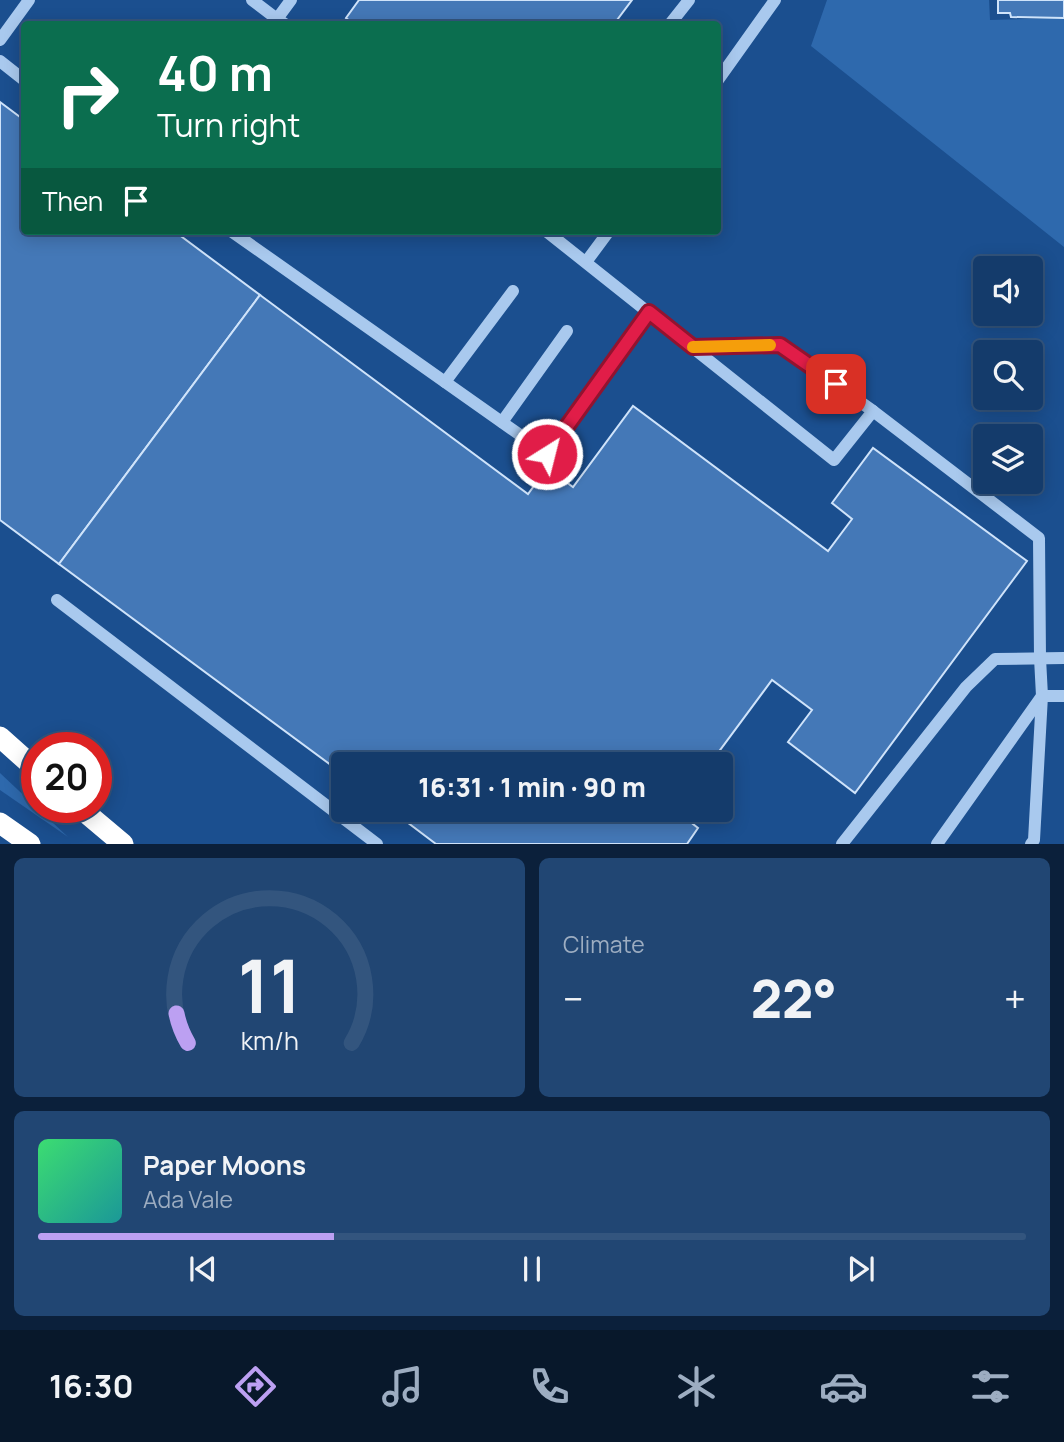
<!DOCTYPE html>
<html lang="en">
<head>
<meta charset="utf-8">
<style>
	:root { --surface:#143b6b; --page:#214673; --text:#f1f3f6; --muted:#9dadc1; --line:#33557e; --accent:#bca0f2 }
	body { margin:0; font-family:Manrope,sans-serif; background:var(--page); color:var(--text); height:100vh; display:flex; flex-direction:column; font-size:26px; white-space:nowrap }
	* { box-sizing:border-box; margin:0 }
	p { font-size:23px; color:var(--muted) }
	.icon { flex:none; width:38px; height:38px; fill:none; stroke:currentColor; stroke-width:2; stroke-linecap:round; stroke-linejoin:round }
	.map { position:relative; height:844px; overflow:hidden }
	.side { display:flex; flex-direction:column; gap:14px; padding:14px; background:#0b203b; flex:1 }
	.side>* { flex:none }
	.top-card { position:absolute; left:21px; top:21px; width:700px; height:214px; border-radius:7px; box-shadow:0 4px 18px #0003,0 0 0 2px var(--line); background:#0b6e4f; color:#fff; overflow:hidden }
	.tools { position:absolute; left:973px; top:256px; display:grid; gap:14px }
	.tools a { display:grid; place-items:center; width:70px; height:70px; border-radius:7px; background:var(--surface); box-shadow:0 4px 18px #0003,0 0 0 2px var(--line); font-size:35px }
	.speed { position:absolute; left:21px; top:732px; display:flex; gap:14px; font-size:35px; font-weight:700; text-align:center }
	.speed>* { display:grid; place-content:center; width:91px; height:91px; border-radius:50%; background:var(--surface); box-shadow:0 4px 18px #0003,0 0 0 2px var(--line); line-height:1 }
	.speed .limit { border:10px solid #d22; background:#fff; color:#111 }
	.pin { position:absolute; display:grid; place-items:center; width:60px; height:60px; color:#fff; margin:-30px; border-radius:14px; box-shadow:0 4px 10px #0006 }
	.me { position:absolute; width:77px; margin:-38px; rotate:36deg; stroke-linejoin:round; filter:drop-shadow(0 0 5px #0008) }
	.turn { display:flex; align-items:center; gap:24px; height:147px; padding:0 21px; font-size:32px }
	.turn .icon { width:91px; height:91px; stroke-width:2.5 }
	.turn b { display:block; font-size:49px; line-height:60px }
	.then { display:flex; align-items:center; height:66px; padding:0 21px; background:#0003; gap:14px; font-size:26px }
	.big { font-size:52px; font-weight:800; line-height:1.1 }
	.side .tile { flex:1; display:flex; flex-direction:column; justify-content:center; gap:10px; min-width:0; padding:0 24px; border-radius:10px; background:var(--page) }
	.side .dial { align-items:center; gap:0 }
	.dial svg { height:182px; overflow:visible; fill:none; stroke:var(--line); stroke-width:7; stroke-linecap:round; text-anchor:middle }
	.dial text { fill:var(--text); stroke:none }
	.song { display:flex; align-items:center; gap:21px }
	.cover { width:84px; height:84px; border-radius:10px; background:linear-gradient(135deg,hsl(140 70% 55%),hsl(180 70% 35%)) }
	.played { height:7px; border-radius:4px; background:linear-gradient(90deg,var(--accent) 30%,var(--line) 30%) }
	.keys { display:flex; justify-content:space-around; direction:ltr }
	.heat { display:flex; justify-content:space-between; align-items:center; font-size:38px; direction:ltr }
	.side .tiles { flex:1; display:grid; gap:14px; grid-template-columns:1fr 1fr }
	.tile:last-child { grid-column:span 2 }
	.trip { position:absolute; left:331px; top:752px; width:402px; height:70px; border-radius:7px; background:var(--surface); box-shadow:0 4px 18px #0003,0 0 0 2px var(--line); font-weight:800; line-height:70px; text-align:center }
	.tab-bar { display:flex; height:112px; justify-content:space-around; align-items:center; background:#08182b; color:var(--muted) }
	.tab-bar .icon { width:49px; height:49px }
	.tab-bar .current { color:var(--accent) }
	.tab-bar b { font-size:32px; color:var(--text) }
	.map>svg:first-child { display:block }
</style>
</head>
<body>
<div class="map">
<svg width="1064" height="844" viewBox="0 0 1064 844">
	<rect width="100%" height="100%" fill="#1b4f8f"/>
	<g fill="#2e69ad">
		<polygon points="827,0 989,0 990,20 1064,18 1064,247 811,46"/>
		<polygon points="0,773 68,837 0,790"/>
	</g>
	<g fill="#4478b7" stroke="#cfe3fa" stroke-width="2">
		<polygon points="359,0 632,0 614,24 354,24 346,18"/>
		<polygon points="998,0 1064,0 1064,18 1011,17 1010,13 998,13"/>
		<polygon points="0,102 24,120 24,231 174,231 260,295 59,564 0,520"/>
		<polygon points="260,295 528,494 547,468 573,487 633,406 828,551 852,519 832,503 873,448 1027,561 855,793 788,742 812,710 772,680 709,765 343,765 343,774 59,564"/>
		<polygon points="391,810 675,810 698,828 687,844 436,844"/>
	</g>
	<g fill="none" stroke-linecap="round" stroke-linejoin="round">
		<g stroke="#a9c9ee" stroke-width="12">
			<polyline points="252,0 277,19"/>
			<polyline points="285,24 277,19 291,0"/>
			<polyline points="670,24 689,0"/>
			<polyline points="0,40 29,0"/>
			<polyline points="0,61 24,80"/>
			<polyline points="718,80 775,0"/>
			<polyline points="231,231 547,454 649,312"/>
			<polyline points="546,231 834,460 873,411 780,345 693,347"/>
			<polyline points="586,262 609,231"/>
			<polyline points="445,382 513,291"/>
			<polyline points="873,411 1039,538 1040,658 1042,696 1034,840 1031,844"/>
			<polyline points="502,422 567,331"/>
			<polyline points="57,600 377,844"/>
			<polyline points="1042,696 1064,696"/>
			<polyline points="842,844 966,687 995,659 1064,658"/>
			<polyline points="937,844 1042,696"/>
		</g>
		<g stroke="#fff" stroke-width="21">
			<polyline points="0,737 37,770"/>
			<polyline points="79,807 123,844"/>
			<polyline points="0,823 30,844"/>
		</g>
	</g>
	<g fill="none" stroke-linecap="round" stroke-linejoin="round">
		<defs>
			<polyline id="route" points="547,454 649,312 693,347 780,345 836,384"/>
		</defs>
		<use href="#route" stroke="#92132f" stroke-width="18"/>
		<use href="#route" stroke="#e11d48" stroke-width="12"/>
		<polyline stroke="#f59e0b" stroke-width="12" points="693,347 770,345"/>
	</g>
</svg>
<div class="tools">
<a><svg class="icon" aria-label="sound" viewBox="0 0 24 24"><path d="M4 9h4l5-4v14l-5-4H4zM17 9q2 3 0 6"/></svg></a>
<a><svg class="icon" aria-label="search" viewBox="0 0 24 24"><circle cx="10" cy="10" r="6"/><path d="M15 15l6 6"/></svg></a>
<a><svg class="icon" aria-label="layers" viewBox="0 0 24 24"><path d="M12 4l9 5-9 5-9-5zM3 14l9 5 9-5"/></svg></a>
</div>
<div class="speed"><div class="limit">20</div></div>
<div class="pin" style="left:836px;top:384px;background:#d93025"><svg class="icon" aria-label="arrive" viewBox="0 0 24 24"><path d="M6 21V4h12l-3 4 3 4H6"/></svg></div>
<svg class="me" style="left:547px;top:454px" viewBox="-20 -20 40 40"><circle r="17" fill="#e11d48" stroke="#fff" stroke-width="3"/><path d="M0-11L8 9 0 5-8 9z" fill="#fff"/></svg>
<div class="trip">16:31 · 1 min · 90 m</div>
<div class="top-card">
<div class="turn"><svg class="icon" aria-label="right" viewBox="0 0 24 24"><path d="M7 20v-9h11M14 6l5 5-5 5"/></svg><div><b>40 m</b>Turn right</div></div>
<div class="then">Then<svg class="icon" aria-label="arrive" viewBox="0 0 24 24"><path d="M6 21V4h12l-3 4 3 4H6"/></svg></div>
</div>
</div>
<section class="side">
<div class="tiles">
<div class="tile dial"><svg viewBox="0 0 100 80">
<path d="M14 69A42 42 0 1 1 86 69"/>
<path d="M14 69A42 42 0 0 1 9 56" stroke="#bca0f2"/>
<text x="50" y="56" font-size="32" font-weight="700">11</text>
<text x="50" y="72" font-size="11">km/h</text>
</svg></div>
<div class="tile"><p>Climate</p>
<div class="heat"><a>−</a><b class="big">22°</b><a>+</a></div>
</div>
<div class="tile">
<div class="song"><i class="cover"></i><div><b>Paper Moons</b><p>Ada Vale</p></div></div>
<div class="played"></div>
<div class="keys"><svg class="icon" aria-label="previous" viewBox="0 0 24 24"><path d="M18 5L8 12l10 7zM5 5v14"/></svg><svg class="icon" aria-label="pause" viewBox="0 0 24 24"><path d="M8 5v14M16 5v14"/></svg><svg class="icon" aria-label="next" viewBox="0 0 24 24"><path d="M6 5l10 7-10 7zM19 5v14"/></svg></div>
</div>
</div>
</section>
<nav class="tab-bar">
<b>16:30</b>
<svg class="icon current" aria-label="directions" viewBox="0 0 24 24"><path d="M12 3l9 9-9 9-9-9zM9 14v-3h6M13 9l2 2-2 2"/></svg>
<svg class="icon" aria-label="music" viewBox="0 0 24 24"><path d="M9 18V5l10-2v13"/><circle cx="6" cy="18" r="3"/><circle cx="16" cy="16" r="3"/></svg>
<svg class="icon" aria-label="phone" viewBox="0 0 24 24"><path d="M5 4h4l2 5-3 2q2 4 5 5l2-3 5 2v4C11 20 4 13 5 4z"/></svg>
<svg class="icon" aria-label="climate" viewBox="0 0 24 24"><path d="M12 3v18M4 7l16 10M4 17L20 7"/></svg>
<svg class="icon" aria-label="car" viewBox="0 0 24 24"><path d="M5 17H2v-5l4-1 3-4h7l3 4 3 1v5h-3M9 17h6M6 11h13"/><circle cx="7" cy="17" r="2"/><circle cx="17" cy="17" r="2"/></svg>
<svg class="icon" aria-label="filters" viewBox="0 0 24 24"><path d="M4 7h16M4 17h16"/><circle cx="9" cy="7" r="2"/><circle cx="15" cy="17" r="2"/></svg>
</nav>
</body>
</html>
